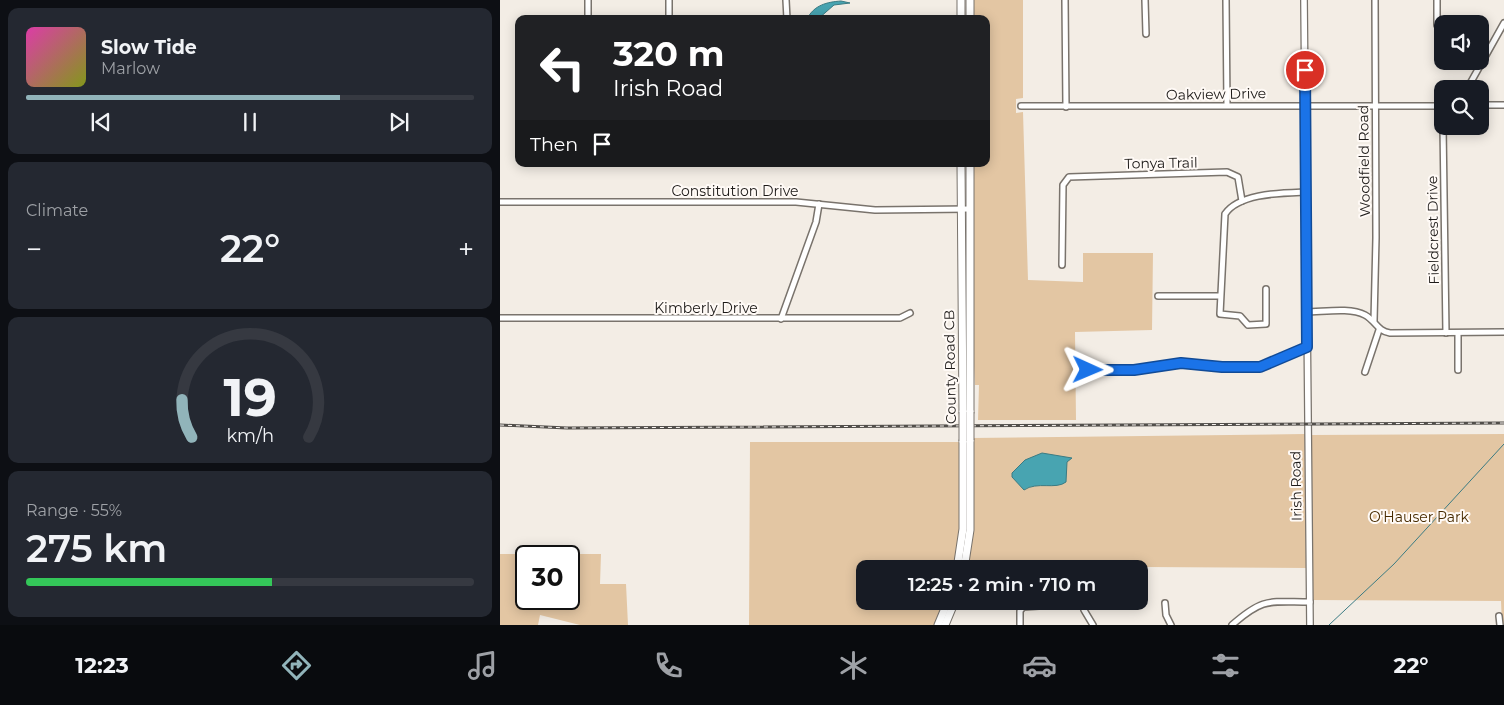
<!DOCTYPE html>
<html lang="en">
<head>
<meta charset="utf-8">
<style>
	:root { --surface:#171b24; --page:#242831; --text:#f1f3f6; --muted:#9ea1a6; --line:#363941; --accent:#91b4ba }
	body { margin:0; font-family:Montserrat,sans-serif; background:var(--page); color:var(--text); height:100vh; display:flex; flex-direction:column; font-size:19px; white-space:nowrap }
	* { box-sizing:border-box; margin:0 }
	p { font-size:16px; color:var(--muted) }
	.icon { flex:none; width:28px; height:28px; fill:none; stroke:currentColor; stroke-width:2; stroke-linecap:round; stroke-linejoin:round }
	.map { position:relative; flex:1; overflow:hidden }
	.drawer { display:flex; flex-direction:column; gap:8px; padding:8px; background:#0d0f14; width:500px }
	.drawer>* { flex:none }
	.hud { position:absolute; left:15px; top:15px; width:475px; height:152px; border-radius:10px; box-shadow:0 2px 12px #0003; background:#202124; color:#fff; overflow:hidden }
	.fabs { position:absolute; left:934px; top:15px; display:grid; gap:10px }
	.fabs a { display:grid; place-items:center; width:55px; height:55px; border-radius:10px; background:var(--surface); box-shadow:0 2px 12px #0003; font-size:25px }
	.speed { position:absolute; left:15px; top:545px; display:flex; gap:10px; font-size:25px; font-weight:700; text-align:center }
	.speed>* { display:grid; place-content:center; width:65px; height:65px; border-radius:50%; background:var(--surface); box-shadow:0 2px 12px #0003; line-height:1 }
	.speed .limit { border:2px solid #111; border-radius:8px; background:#fff; color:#111 }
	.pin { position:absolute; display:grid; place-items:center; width:42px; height:42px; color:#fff; margin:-21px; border:2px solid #fff; border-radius:50%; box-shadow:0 1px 5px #0007 }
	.me { position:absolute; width:55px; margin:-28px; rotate:91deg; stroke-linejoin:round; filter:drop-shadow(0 0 4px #0008) }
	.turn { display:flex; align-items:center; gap:18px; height:105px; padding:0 15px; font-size:22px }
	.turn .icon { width:65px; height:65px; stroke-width:2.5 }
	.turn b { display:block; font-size:35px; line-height:42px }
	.then { display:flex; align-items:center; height:48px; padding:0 15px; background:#0003; gap:10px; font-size:19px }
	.big { font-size:38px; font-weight:600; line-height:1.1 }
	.drawer .card { flex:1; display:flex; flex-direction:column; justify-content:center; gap:8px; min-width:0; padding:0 18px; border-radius:10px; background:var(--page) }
	.drawer .dial { align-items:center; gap:0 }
	.dial svg { height:130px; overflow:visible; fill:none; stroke:var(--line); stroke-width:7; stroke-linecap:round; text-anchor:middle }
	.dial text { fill:var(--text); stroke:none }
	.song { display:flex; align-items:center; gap:15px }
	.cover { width:60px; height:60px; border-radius:8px; background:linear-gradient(135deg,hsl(320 70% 55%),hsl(70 70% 35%)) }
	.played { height:5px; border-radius:2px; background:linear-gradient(90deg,var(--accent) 70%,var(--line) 70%) }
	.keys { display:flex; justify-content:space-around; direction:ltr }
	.heat { display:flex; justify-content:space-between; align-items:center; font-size:28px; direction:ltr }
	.charge { height:8px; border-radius:4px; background:linear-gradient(90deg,#34c759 55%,var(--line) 0) }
	.trip { position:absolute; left:356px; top:560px; width:292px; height:50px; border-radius:10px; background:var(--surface); box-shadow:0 2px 12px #0003; font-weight:600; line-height:50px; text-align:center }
	.tabs { display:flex; height:80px; justify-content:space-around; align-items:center; background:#090b0e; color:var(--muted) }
	.tabs .icon { width:35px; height:35px }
	.tabs .selected { color:var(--accent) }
	.tabs b { font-size:22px; color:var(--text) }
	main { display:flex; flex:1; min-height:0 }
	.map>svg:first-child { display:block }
</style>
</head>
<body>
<main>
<section class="drawer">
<div class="card">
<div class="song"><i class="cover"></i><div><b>Slow Tide</b><p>Marlow</p></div></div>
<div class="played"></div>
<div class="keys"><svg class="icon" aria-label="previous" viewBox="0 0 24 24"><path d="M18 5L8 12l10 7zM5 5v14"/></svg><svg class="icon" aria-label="pause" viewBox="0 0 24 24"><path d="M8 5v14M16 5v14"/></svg><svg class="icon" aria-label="next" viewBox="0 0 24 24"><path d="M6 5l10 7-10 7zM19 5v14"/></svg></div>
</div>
<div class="card"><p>Climate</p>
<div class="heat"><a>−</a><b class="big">22°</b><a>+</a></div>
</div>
<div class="card dial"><svg viewBox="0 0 100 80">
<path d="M14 69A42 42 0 1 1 86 69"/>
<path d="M14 69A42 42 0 0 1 8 46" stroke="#91b4ba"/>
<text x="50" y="56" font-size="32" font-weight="700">19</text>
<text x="50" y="72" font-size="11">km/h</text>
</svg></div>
<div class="card"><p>Range · 55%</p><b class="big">275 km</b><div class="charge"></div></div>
</section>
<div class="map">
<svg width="1004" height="625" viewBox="0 0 1004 625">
	<rect width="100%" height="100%" fill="#f3ede5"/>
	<g fill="#e3c6a3" fill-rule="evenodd">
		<polygon points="473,0 523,0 523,98 516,99 516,113 523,112 528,280 583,282 583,253 653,253 652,330 575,332 576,420 478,420 479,385 475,385 474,366 474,164 486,164 486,19 473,19"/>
		<polygon points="805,434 806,568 467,566 472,438"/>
		<polygon points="1004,434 1004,625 1002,625 1001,601 812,600 811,435"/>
		<polygon points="250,442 459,442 459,534 453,569 365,569 365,601 443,601 434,625 249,625"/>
		<path d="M0 554H101L100 584H126L128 625H80L40 615 38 625H0ZM26 556H69V599H26Z"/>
	</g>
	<g fill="#48a4b1" stroke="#3b7b83">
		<path d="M341 1 350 3 334 5 318 19H307C314 5 327 2 341 1Z"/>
		<path d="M542 453 572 458 567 462 566 482C556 490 537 481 524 490L512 477V473L525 460Z"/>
	</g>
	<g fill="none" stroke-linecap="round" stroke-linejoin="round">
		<polyline stroke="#3b7b83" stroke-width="1" points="829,625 894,564 1004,444"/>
		<defs>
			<g id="minor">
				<polyline points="88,0 88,19"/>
				<polyline points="169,0 169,19"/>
				<polyline points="286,0 287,19"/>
				<polyline points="565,0 566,107"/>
				<polyline points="645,0 646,34"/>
				<polyline points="726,0 727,105"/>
				<polyline points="937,0 937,25"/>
				<polyline points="967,89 1004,23"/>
				<polyline points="980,105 1004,105"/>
				<polyline points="521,106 942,106"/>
				<polyline points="943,126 946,333"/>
				<polyline points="0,202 296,202 375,210 470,209"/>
				<polyline points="562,265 563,185 569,177 727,172 738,177 742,201"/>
				<path d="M766 289V324L748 325 740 316 720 314 725 214C739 193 782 193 806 192"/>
				<polyline points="658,296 720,296"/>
				<path d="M806 312C823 312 850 307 865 315 876 321 877 331 890 333L1004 332"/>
				<polyline points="0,318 400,318 410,313"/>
				<polyline points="281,319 316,222 319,204"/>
				<polyline points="874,321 876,238 875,0"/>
				<polyline points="958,333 958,370"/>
				<polyline points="588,370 634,370 681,363 721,367 760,367 807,347"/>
				<polyline points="865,372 879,330"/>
				<polyline points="582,567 582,569"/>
				<polyline points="582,601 584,610 593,625"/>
				<polyline points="665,603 666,615 671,625"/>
				<polyline points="999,616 1000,625"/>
				<polyline points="520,625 520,611 523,607 539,606 550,601"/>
				<path d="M732 625C764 597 769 602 810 602"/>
			</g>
			<polyline id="tertiary" points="804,0 810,625"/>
			<g id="secondary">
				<polyline points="461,0 461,19"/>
				<polyline points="470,0 470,19"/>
				<polyline points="461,164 463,412"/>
				<polyline points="470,412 470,164"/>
				<polyline points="457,569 463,529 463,441"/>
				<polyline points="464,569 470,530 470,440"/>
				<polyline points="438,625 448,601"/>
				<polyline points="445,625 455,601"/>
			</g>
		</defs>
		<use href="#minor" stroke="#79736c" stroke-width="8"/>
		<use href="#tertiary" stroke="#79736c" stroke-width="8"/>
		<use href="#secondary" stroke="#79736c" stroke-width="9"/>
		<use href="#minor" stroke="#fff" stroke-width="5"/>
		<use href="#tertiary" stroke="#fff" stroke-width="5.5"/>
		<use href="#secondary" stroke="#fff" stroke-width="7"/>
		<defs>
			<polyline id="rail" points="0,425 67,428 1004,423"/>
		</defs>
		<use href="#rail" stroke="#514e4a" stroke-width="3"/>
		<use href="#rail" stroke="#fffaf6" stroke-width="1" stroke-dasharray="4" stroke-linecap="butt"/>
		<defs>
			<g id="secondary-bridge">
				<polyline points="463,412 463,441"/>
				<polyline points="470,412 470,440"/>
			</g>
		</defs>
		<use href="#secondary-bridge" stroke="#79736c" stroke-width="9" stroke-linecap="butt"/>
		<use href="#secondary-bridge" stroke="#fff" stroke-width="7"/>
	</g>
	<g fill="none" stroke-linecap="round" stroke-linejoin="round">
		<defs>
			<polyline id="route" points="588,370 634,370 681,363 722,367 760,367 807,347 805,70"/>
		</defs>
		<use href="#route" stroke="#114b97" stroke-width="12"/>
		<use href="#route" stroke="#1a73e8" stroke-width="9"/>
	</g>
	<g text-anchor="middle" stroke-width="4" stroke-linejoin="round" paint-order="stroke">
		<g font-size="14" fill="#1d1a18" stroke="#fffaf6">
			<text transform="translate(716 94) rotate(-1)" y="5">Oakview Drive</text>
			<text transform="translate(864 161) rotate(-91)" y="5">Woodfield Road</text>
			<text transform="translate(661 163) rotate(-1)" y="5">Tonya Trail</text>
			<text x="235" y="196">Constitution Drive</text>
			<text transform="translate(933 230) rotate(-91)" y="5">Fieldcrest Drive</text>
			<text x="206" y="313">Kimberly Drive</text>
			<text transform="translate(450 367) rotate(-91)" y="5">County Road CB</text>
			<text transform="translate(796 486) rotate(-91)" y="5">Irish Road</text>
		</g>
		<g font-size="14" fill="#482b00" stroke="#fffaf6">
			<text x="919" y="522">O'Hauser Park</text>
		</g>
	</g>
</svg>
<div class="fabs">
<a><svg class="icon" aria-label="sound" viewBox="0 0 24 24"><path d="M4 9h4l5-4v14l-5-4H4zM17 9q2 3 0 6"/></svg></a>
<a><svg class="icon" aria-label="search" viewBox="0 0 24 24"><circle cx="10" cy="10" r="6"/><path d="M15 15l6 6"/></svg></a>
</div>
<div class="speed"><div class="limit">30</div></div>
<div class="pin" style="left:805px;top:70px;background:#d93025"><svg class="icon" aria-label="arrive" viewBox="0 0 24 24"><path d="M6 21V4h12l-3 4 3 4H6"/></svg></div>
<svg class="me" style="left:588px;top:370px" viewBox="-20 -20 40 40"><path d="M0-17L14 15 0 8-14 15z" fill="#1a73e8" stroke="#fff" stroke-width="4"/></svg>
<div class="trip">12:25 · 2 min · 710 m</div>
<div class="hud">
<div class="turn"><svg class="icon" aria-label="left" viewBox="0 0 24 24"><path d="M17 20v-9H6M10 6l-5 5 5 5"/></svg><div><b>320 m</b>Irish Road</div></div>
<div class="then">Then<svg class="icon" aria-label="arrive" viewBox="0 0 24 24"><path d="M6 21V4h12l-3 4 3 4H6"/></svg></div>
</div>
</div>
</main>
<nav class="tabs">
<b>12:23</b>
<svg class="icon selected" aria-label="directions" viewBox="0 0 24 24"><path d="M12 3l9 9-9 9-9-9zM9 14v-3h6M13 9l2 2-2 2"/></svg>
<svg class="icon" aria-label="music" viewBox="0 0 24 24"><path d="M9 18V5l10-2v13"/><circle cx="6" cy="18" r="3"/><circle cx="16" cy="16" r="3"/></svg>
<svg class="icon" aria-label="phone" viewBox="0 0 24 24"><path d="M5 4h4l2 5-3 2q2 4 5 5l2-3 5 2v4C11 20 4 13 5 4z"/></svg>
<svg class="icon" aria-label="climate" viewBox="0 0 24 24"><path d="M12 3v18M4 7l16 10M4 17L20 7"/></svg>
<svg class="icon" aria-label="car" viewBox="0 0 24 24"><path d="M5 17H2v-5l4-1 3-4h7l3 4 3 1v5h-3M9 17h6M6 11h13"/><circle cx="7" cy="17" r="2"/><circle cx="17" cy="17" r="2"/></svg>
<svg class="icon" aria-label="filters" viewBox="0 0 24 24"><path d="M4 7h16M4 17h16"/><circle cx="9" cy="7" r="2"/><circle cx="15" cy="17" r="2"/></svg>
<b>22°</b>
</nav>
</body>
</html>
